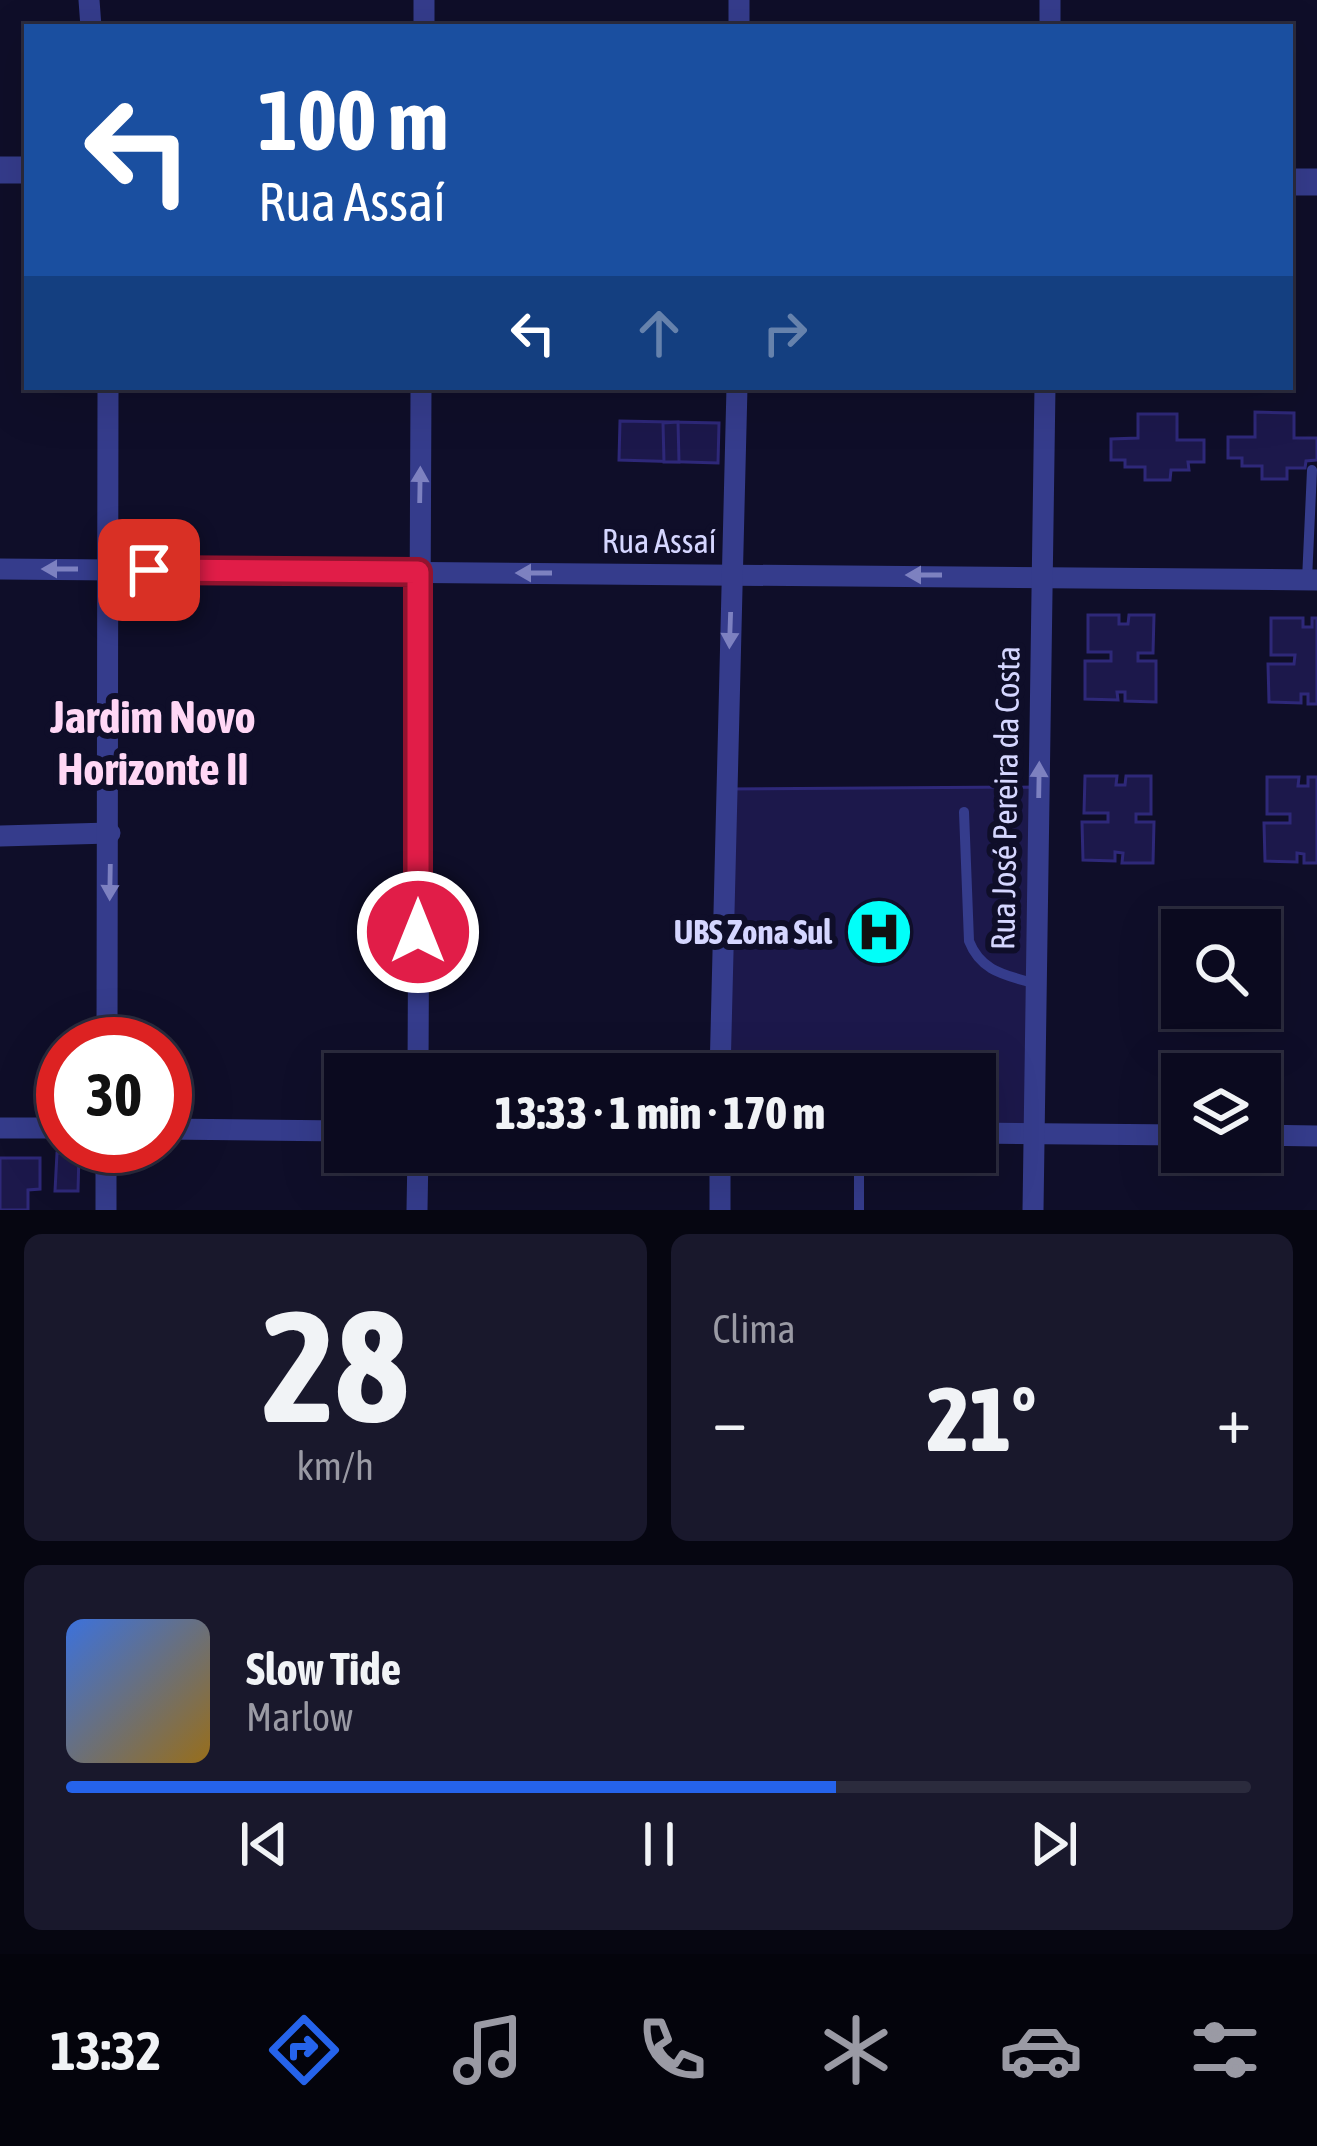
<!DOCTYPE html>
<html lang="pt">
<head>
<meta charset="utf-8">
<style>
	:root { --surface:#0b0a1f; --page:#19182c; --text:#f1f3f6; --muted:#9a9aa4; --line:#2b2b3d; --accent:#2563eb }
	body { margin:0; font-family:"Asap Condensed",sans-serif; background:var(--page); color:var(--text); height:100vh; display:flex; flex-direction:column; font-size:45px; white-space:nowrap }
	* { box-sizing:border-box; margin:0 }
	p { font-size:39px; color:var(--muted) }
	.icon { flex:none; width:66px; height:66px; fill:none; stroke:currentColor; stroke-width:2; stroke-linecap:round; stroke-linejoin:round }
	.map { position:relative; height:1210px; overflow:hidden }
	.panel { display:flex; flex-direction:column; gap:24px; padding:24px; background:#060611; flex:1 }
	.panel>* { flex:none }
	.banner { position:absolute; left:24px; top:24px; width:1269px; height:366px; border-radius:0px; box-shadow:0 12px 48px #0002,0 0 0 3px var(--line); background:#1a4fa0; color:#fff; overflow:hidden }
	.fabs { position:absolute; left:1161px; top:909px; display:grid; gap:24px }
	.fabs a { display:grid; place-items:center; width:120px; height:120px; border-radius:0px; background:var(--surface); box-shadow:0 12px 48px #0002,0 0 0 3px var(--line); font-size:60px }
	.speed { position:absolute; left:36px; top:1017px; display:flex; gap:24px; font-size:60px; font-weight:700; text-align:center }
	.speed>* { display:grid; place-content:center; width:156px; height:156px; border-radius:50%; background:var(--surface); box-shadow:0 12px 48px #0002,0 0 0 3px var(--line); line-height:1 }
	.speed .limit { border:18px solid #d22; background:#fff; color:#111 }
	.pin { position:absolute; display:grid; place-items:center; width:102px; height:102px; color:#fff; margin:-51px; border-radius:24px; box-shadow:0 6px 18px #0006 }
	.me { position:absolute; width:132px; margin:-66px; rotate:0deg; stroke-linejoin:round; filter:drop-shadow(0 0 9px #0008) }
	.turn { display:flex; align-items:center; gap:42px; height:252px; padding:0 36px; font-size:54px }
	.turn .icon { width:156px; height:156px; stroke-width:2.5 }
	.turn b { display:block; font-size:84px; line-height:102px }
	.lanes { display:flex; align-items:center; height:114px; padding:0 36px; background:#0003; justify-content:center; gap:60px; direction:ltr }
	.lanes .off { opacity:.35 }
	.big { font-size:90px; font-weight:800; line-height:1.1 }
	.panel .card { flex:1; display:flex; flex-direction:column; justify-content:center; gap:18px; min-width:0; padding:0 42px; border-radius:18px; background:var(--page) }
	.panel .dial { align-items:center; gap:0 }
	.dial b { font-size:156px; line-height:1 }
	.song { display:flex; align-items:center; gap:36px }
	.cover { width:144px; height:144px; border-radius:18px; background:linear-gradient(135deg,hsl(220 70% 55%),hsl(40 70% 35%)) }
	.played { height:12px; border-radius:6px; background:linear-gradient(90deg,var(--accent) 65%,var(--line) 65%) }
	.keys { display:flex; justify-content:space-around; direction:ltr }
	.heat { display:flex; justify-content:space-between; align-items:center; font-size:66px; direction:ltr }
	.panel .tiles { flex:1; display:grid; gap:24px; grid-template-columns:1fr 1fr }
	.card:last-child { grid-column:span 2 }
	.trip { position:absolute; left:324px; top:1053px; width:672px; height:120px; border-radius:0px; background:var(--surface); box-shadow:0 12px 48px #0002,0 0 0 3px var(--line); font-weight:800; line-height:120px; text-align:center }
	.menu { display:flex; height:192px; justify-content:space-around; align-items:center; background:#04040c; color:var(--muted) }
	.menu .icon { width:84px; height:84px }
	.menu .active { color:var(--accent) }
	.menu b { font-size:54px; color:var(--text) }
	.map>svg:first-child { display:block }
</style>
</head>
<body>
<div class="map">
<svg width="1317" height="1210" viewBox="0 0 1317 1210">
	<rect width="100%" height="100%" fill="#0f0e29"/>
	<g fill="#1c184b" stroke="#2e2879" stroke-width="3">
		<polygon points="1255,412 1294,413 1294,438 1317,438 1317,460 1306,461 1305,468 1287,468 1287,479 1262,479 1262,466 1242,466 1242,458 1228,458 1228,437 1255,437"/>
		<polygon points="1138,414 1177,414 1177,440 1204,440 1204,462 1188,462 1189,470 1171,470 1170,480 1145,480 1145,467 1125,467 1125,460 1111,460 1111,439 1138,438"/>
		<polygon points="620,421 719,423 718,463 619,460"/>
		<polygon points="678,422 679,462 664,462 663,423"/>
		<polygon points="1088,615 1119,615 1119,624 1128,624 1129,615 1154,615 1153,653 1138,653 1138,661 1156,661 1156,702 1125,701 1125,692 1117,692 1118,700 1085,699 1085,661 1111,661 1111,652 1088,652"/>
		<polygon points="1271,618 1303,618 1303,627 1312,627 1312,618 1317,618 1317,704 1308,704 1308,694 1301,694 1301,703 1269,702 1268,664 1294,664 1295,655 1271,655"/>
		<polygon points="1085,776 1117,776 1116,785 1125,785 1126,776 1151,776 1151,814 1136,814 1136,822 1154,822 1153,863 1122,863 1123,853 1115,852 1115,861 1083,860 1082,822 1108,822 1108,813 1084,813"/>
		<polygon points="1267,777 1299,777 1298,786 1308,786 1308,777 1317,777 1317,863 1304,863 1304,854 1297,853 1297,862 1265,861 1264,823 1290,823 1290,814 1267,814"/>
		<polygon points="1037,787 1034,1134 975,1133 975,1074 721,1074 726,789"/>
		<polygon points="57,1153 79,1153 78,1191 55,1191"/>
		<polygon points="0,1158 40,1158 40,1189 28,1190 28,1210 0,1210"/>
	</g>
	<g fill="none" stroke-linecap="round" stroke-linejoin="round">
		<g stroke="#353c8c" stroke-width="10">
			<polyline points="1307,580 1312,470"/>
			<path d="M964 812 969 941C981 972 1006 975 1036 984"/>
			<polyline points="859,1152 859,1210"/>
		</g>
		<g stroke="#353c8c" stroke-width="21">
			<polyline points="89,0 91,27"/>
			<polyline points="424,0 424,27"/>
			<polyline points="739,0 739,27"/>
			<polyline points="1050,27 1050,0"/>
			<polyline points="0,569 1317,580"/>
			<polyline points="0,836 110,833"/>
			<polyline points="107,1044 108,387"/>
			<polyline points="418,1074 421,387"/>
			<polyline points="720,1074 737,387"/>
			<polyline points="0,1128 63,1128"/>
			<polyline points="165,1129 345,1131"/>
			<polyline points="975,1133 1182,1135"/>
			<polyline points="1260,1135 1317,1136"/>
			<polyline points="720,1152 720,1210"/>
			<polyline points="106,1210 106,1146"/>
			<polyline points="417,1210 418,1152"/>
			<polyline points="1033,1210 1045,387"/>
		</g>
		<g stroke="#353c8c" stroke-width="27">
			<polyline points="0,170 27,170"/>
			<polyline points="1290,182 1317,182"/>
		</g>
	</g>
	<defs><path id="oneway-solid" d="M-6-.8H1V-3.2L6.5 0L1 3.2V.8H-6Z" transform="scale(3)"/></defs>
	<g fill="#7d81c0">
		<use href="#oneway-solid" transform="translate(420 485) rotate(-89)"/>
		<use href="#oneway-solid" transform="translate(60 569) rotate(-180)"/>
		<use href="#oneway-solid" transform="translate(534 573) rotate(-180)"/>
		<use href="#oneway-solid" transform="translate(924 575) rotate(-180)"/>
		<use href="#oneway-solid" transform="translate(730 630) rotate(92)"/>
		<use href="#oneway-solid" transform="translate(1039 780) rotate(-89)"/>
		<use href="#oneway-solid" transform="translate(110 882) rotate(91)"/>
	</g>
	<g fill="none" stroke-linecap="round" stroke-linejoin="round">
		<defs>
			<polyline id="route" points="149,570 418,572 418,932"/>
		</defs>
		<use href="#route" stroke="#92132f" stroke-width="30"/>
		<use href="#route" stroke="#e11d48" stroke-width="21"/>
	</g>
	<defs>
		<symbol id="hospital-disc" viewBox="-11 -11 22 22"><circle r="9.5" fill="#01fff9" stroke="#0f0e29"/><path d="M-5-5h3v3.5h4V-5h3V5h-3V1.5h-4V5h-3Z" fill="#111"/></symbol>
	</defs>
	<g fill-rule="evenodd">
		<use href="#hospital-disc" x="841" y="894" width="76" height="76"/>
	</g>
	<g text-anchor="middle" stroke-width="12" stroke-linejoin="round" paint-order="stroke">
		<g font-size="33" fill="#d5d6ff" stroke="#0f0e29">
			<text x="659" y="553">Rua Assaí</text>
			<text transform="translate(1005 798) rotate(-89)" y="12">Rua José Pereira da Costa</text>
		</g>
		<g font-size="33" font-weight="bold" fill="#d5d6ff" stroke="#0f0e29" text-anchor="end">
			<text x="832" y="944">UBS Zona Sul</text>
		</g>
		<g font-size="45" font-weight="bold" fill="#ffd7f5" stroke="#0f0e29">
			<text x="153" y="733">Jardim Novo<tspan x="153" dy="52">Horizonte II</tspan></text>
		</g>
	</g>
</svg>
<div class="fabs">
<a><svg class="icon" aria-label="search" viewBox="0 0 24 24"><circle cx="10" cy="10" r="6"/><path d="M15 15l6 6"/></svg></a>
<a><svg class="icon" aria-label="layers" viewBox="0 0 24 24"><path d="M12 4l9 5-9 5-9-5zM3 14l9 5 9-5"/></svg></a>
</div>
<div class="speed"><div class="limit">30</div></div>
<div class="pin" style="left:149px;top:570px;background:#d93025"><svg class="icon" aria-label="arrive" viewBox="0 0 24 24"><path d="M6 21V4h12l-3 4 3 4H6"/></svg></div>
<svg class="me" style="left:418px;top:932px" viewBox="-20 -20 40 40"><circle r="17" fill="#e11d48" stroke="#fff" stroke-width="3"/><path d="M0-11L8 9 0 5-8 9z" fill="#fff"/></svg>
<div class="trip">13:33 · 1 min · 170 m</div>
<div class="banner">
<div class="turn"><svg class="icon" aria-label="left" viewBox="0 0 24 24"><path d="M17 20v-9H6M10 6l-5 5 5 5"/></svg><div><b>100 m</b>Rua Assaí</div></div>
<div class="lanes"><svg class="icon" aria-label="left" viewBox="0 0 24 24"><path d="M17 20v-9H6M10 6l-5 5 5 5"/></svg><svg class="icon off" aria-label="ahead" viewBox="0 0 24 24"><path d="M12 20V5M6 11l6-6 6 6"/></svg><svg class="icon off" aria-label="right" viewBox="0 0 24 24"><path d="M7 20v-9h11M14 6l5 5-5 5"/></svg></div>
</div>
</div>
<section class="panel">
<div class="tiles">
<div class="card dial"><b>28</b><p>km/h</p></div>
<div class="card"><p>Clima</p>
<div class="heat"><a>−</a><b class="big">21°</b><a>+</a></div>
</div>
<div class="card">
<div class="song"><i class="cover"></i><div><b>Slow Tide</b><p>Marlow</p></div></div>
<div class="played"></div>
<div class="keys"><svg class="icon" aria-label="previous" viewBox="0 0 24 24"><path d="M18 5L8 12l10 7zM5 5v14"/></svg><svg class="icon" aria-label="pause" viewBox="0 0 24 24"><path d="M8 5v14M16 5v14"/></svg><svg class="icon" aria-label="next" viewBox="0 0 24 24"><path d="M6 5l10 7-10 7zM19 5v14"/></svg></div>
</div>
</div>
</section>
<nav class="menu">
<b>13:32</b>
<svg class="icon active" aria-label="directions" viewBox="0 0 24 24"><path d="M12 3l9 9-9 9-9-9zM9 14v-3h6M13 9l2 2-2 2"/></svg>
<svg class="icon" aria-label="music" viewBox="0 0 24 24"><path d="M9 18V5l10-2v13"/><circle cx="6" cy="18" r="3"/><circle cx="16" cy="16" r="3"/></svg>
<svg class="icon" aria-label="phone" viewBox="0 0 24 24"><path d="M5 4h4l2 5-3 2q2 4 5 5l2-3 5 2v4C11 20 4 13 5 4z"/></svg>
<svg class="icon" aria-label="climate" viewBox="0 0 24 24"><path d="M12 3v18M4 7l16 10M4 17L20 7"/></svg>
<svg class="icon" aria-label="car" viewBox="0 0 24 24"><path d="M5 17H2v-5l4-1 3-4h7l3 4 3 1v5h-3M9 17h6M6 11h13"/><circle cx="7" cy="17" r="2"/><circle cx="17" cy="17" r="2"/></svg>
<svg class="icon" aria-label="filters" viewBox="0 0 24 24"><path d="M4 7h16M4 17h16"/><circle cx="9" cy="7" r="2"/><circle cx="15" cy="17" r="2"/></svg>
</nav>
</body>
</html>
